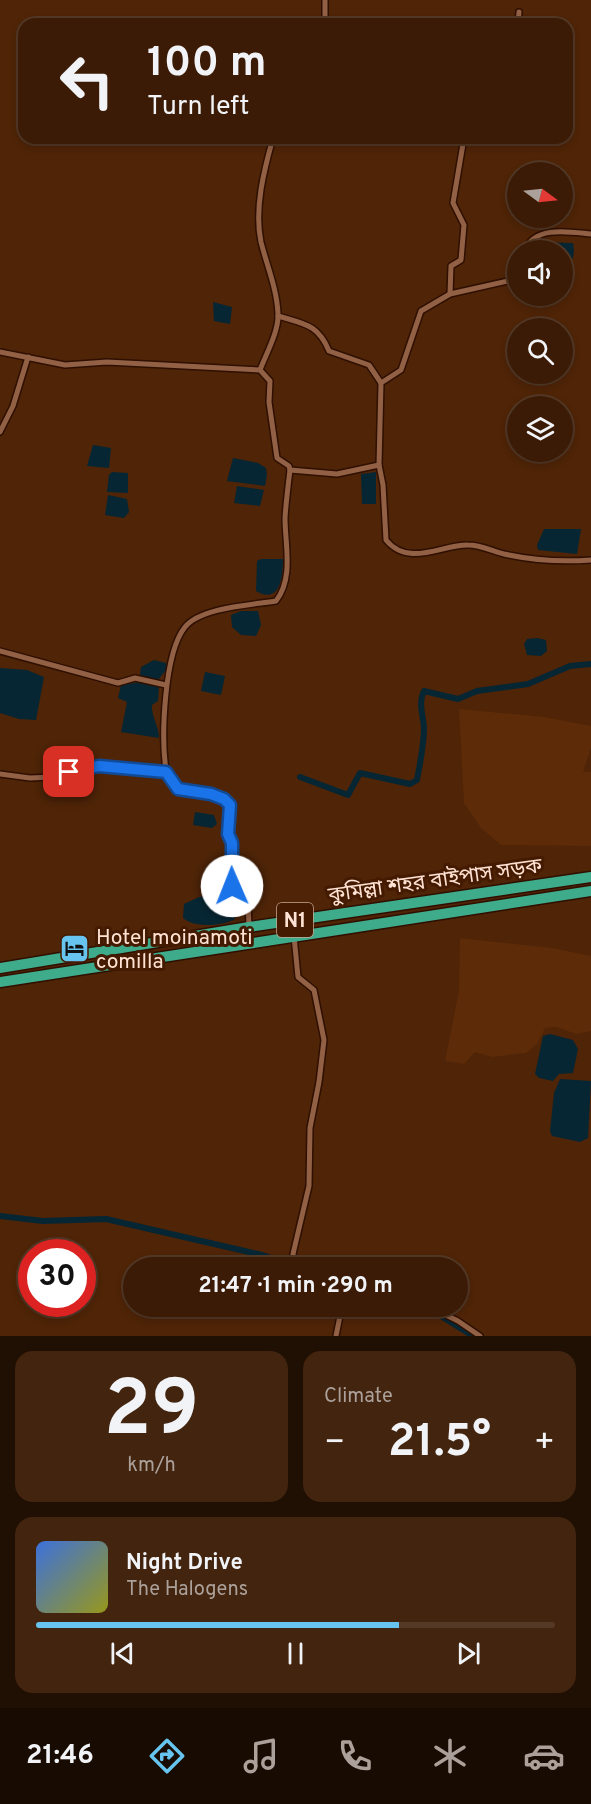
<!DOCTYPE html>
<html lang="en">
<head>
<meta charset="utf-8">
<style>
	:root { --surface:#3b1b05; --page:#42240f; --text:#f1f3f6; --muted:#aca19a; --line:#543927; --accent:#66c4ef }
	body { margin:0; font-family:Overpass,"Noto Sans Bengali",sans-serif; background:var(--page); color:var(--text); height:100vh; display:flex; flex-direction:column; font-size:22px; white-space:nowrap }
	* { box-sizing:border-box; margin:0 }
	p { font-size:20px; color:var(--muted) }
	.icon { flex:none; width:33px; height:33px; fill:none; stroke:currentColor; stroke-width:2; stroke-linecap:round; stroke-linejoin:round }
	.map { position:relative; height:1336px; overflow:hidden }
	.drawer { display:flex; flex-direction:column; gap:15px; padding:15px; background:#200f03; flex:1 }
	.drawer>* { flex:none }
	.hud { position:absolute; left:18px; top:18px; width:555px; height:126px; border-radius:18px; box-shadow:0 3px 9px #0003,0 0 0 2px var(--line); background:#3b1b05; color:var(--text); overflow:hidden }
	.needle { width:39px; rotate:105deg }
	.buttons { position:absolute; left:507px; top:162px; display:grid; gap:12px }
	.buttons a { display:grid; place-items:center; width:66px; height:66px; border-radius:50%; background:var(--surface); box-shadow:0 3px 9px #0003,0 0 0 2px var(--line); font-size:30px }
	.speed { position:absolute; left:18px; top:1239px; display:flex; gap:12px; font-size:30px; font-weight:700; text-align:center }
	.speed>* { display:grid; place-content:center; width:78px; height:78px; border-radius:50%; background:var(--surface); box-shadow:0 3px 9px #0003,0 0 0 2px var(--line); line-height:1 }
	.speed .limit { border:9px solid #d22; background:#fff; color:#111 }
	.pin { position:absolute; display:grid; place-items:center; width:51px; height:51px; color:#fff; margin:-26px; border-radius:12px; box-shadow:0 3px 9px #0006 }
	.me { position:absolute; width:66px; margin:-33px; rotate:359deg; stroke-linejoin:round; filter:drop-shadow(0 0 4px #0008) }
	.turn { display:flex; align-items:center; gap:21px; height:126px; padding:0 30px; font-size:27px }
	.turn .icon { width:78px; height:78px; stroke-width:2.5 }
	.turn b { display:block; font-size:42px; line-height:51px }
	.big { font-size:45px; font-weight:700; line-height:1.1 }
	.drawer .card { flex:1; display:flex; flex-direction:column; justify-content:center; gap:9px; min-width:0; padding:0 21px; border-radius:18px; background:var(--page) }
	.drawer .dial { align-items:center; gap:0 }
	.dial b { font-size:78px; line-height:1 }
	.song { display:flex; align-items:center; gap:18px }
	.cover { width:72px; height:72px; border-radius:9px; background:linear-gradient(135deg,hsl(220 70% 55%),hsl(60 70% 35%)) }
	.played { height:6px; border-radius:3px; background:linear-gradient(90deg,var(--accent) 70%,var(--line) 70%) }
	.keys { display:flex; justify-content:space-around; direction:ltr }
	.heat { display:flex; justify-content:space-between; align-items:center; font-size:33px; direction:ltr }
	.drawer .tiles { flex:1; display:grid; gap:15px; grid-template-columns:1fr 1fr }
	.card:last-child { grid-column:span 2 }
	.trip { position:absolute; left:123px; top:1257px; width:345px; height:60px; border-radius:30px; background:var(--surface); box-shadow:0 3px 9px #0003,0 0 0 2px var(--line); font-weight:700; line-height:60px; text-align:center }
	.tab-bar { display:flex; height:96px; justify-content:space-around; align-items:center; background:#180b02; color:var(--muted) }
	.tab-bar .icon { width:42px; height:42px }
	.tab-bar .current { color:var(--accent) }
	.tab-bar b { font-size:27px; color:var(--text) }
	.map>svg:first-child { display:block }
</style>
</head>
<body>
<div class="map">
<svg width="591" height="1336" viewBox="0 0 591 1336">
	<rect width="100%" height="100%" fill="#4f2407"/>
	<g fill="#5d2b08">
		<polygon points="459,709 545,717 591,726 591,748 583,772 591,772 591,846 501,845 481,828 464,803"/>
		<polygon points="460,938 553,948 591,956 591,1031 576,1034 556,1027 545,1028 537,1044 526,1053 492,1057 475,1052 464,1064 445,1061 459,991"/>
	</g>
	<g fill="#062633">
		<path d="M537 242 573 243C575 254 574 263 563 266L562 250H533Z"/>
		<polygon points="213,302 232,307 230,324 214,321"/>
		<polygon points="93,445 111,448 109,468 87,466"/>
		<polygon points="233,458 258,463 266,468 267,475 265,486 227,481"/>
		<polygon points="112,472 128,473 128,493 107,492 109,475"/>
		<polygon points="376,472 376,504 362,504 361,474"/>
		<polygon points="237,486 264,490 260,506 234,503"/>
		<polygon points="108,495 127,499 129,512 124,518 105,515"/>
		<polygon points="544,529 581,529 577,554 538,550 537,545"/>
		<path d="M261 559H283C283 577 280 605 256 591L257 561Z"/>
		<polygon points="241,611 258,611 261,625 256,636 241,635 232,627 231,615"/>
		<polygon points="537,638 546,640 547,651 541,656 527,655 524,644 527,639"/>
		<polygon points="154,660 166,663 167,669 158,680 140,675 141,667"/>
		<polygon points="0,668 27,670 44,677 36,720 19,719 0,713"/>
		<polygon points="205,672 225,676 221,695 201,691"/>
		<path d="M141 682 159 686 158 701 152 705C151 716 159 726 159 738L121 732 127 702 118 698 121 685Z"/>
		<polygon points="195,812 214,815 217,824 212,828 193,825"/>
		<path d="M213 895C227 896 234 899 237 913L234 920C219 926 195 928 183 918L184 904 199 897Z"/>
		<polygon points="550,1034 573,1040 578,1049 573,1073 559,1074 553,1081 539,1078 535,1074 543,1036"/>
		<polygon points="560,1079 591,1081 588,1138 580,1142 552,1136 550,1131 554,1093"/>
	</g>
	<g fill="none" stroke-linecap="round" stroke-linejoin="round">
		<g stroke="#062633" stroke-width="6">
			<path d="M300 777 348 795 360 773 410 784 417 780C420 763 424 745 424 728 423 714 418 703 424 691L458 699 477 691 528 684 570 666 591 664"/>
			<polyline points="0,1216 43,1221 106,1219 262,1255 303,1268"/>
			<polyline points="416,1306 441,1316 473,1336"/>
		</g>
		<defs>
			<g id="street">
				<polyline points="322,24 325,20 325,0"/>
				<polyline points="518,24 519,12"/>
				<path d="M525 250C535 225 570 232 591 234"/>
				<path d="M518 273 512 280 450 294 421 311 401 370 381 383 379 465 383 485 386 540C409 568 443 544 468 545 481 545 492 551 504 554 531 560 563 562 591 560"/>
				<polyline points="450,294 451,266 461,260 464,225 453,203 464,138"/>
				<path d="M278 316C304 324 318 324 329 351L369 365 381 383"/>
				<path d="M0 352 65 365 107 362 260 370 270 381 269 402 277 458 289 466 290 470C288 486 286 502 285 518 285 545 294 578 276 601 253 605 201 607 185 627 164 653 161 737 166 770 167 777 173 784 178 789 196 794 217 790 230 805L228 834 232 843V886L236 892 248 902 249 927"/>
				<path d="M260 370C266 354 279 331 278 314 277 289 267 266 261 242 254 209 264 170 273 138"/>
				<polyline points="0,432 13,406 28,357"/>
				<polyline points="290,470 337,474 379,465"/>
				<polyline points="0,651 118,683 135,678 166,685"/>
				<polyline points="0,774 30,778 53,777 99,766 166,772"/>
				<polyline points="294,936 298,977 314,990 324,1040 319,1082 310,1128 309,1186 293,1254 294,1260 318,1268"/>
				<polyline points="428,1306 458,1321 480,1336"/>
				<polyline points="336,1336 342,1306"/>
			</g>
			<g id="highway">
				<polyline points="0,968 249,927 591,877"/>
				<polyline points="0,982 591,891"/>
			</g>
		</defs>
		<use href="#street" stroke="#2f0f00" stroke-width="8"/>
		<use href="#highway" stroke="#2f0f00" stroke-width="13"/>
		<use href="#street" stroke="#926145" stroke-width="5"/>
		<use href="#highway" stroke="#3eab8b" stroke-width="10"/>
	</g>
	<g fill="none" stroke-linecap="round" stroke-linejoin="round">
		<defs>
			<polyline id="route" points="69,772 99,766 166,772 178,789 211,794 224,799 230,805 228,834 232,843 232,886"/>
		</defs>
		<use href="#route" stroke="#114b97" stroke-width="15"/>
		<use href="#route" stroke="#1a73e8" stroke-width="10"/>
	</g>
	<defs>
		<symbol id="hotel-square" viewBox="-11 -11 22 22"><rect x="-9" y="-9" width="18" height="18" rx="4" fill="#66c4ef" stroke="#441a00"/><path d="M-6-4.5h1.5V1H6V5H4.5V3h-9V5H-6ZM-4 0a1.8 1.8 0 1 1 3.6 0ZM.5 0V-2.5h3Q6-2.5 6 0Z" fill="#111"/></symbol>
	</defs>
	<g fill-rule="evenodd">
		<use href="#hotel-square" x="58" y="932" width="33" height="33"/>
	</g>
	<g text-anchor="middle" stroke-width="6" stroke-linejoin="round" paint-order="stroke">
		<rect fill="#441a00" stroke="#c7a694" stroke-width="1.5" x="277" y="903" width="36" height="34" rx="4.5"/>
		<g font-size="20" font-weight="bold" fill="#ffe2d3">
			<text x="295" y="927">N1</text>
		</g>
		<g font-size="21" fill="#ffe2d3" stroke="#441a00">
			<text transform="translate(435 880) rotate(-8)" y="7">কুমিল্লা শহর বাইপাস সড়ক</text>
		</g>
		<g font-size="21" fill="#ffe2d3" stroke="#441a00" text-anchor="start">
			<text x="96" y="944">Hotel moinamoti<tspan x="96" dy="24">comilla</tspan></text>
		</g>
	</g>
</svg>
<div class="buttons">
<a><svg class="needle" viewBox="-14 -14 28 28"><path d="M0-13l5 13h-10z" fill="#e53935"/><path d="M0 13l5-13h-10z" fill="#aca19a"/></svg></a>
<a><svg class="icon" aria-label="sound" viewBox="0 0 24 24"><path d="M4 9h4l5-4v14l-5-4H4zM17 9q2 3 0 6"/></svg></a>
<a><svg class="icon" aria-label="search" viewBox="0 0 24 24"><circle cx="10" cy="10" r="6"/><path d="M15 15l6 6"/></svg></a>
<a><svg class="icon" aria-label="layers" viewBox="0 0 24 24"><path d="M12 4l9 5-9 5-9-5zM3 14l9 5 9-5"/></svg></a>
</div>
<div class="speed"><div class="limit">30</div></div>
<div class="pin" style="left:69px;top:772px;background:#d93025"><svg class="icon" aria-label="arrive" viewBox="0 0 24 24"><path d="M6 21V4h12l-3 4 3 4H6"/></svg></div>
<svg class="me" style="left:232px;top:886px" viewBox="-20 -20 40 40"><circle r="19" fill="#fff"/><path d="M0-13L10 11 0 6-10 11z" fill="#1a73e8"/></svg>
<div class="trip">21:47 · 1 min · 290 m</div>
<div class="hud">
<div class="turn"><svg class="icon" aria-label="left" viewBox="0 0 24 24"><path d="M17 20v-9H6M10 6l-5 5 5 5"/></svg><div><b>100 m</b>Turn left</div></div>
</div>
</div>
<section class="drawer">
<div class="tiles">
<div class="card dial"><b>29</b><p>km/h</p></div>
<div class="card"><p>Climate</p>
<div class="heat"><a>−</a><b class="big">21.5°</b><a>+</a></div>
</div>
<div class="card">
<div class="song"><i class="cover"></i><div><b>Night Drive</b><p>The Halogens</p></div></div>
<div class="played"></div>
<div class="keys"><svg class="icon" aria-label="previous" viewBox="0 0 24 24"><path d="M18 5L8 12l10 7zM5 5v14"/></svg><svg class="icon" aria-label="pause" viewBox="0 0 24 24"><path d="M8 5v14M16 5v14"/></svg><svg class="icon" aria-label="next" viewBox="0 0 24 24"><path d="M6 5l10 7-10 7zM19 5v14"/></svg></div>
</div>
</div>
</section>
<nav class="tab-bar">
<b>21:46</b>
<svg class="icon current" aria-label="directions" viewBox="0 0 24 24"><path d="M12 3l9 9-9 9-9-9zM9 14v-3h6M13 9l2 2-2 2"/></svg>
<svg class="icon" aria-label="music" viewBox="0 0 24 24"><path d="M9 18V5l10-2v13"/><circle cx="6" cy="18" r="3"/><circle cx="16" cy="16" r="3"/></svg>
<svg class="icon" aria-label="phone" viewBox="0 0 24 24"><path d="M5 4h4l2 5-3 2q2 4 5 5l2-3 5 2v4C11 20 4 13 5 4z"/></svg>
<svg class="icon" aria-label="climate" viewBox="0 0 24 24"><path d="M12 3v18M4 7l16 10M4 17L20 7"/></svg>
<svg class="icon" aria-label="car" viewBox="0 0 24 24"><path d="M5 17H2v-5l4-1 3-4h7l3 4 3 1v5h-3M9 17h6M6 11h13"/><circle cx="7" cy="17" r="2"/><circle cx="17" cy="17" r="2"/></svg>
</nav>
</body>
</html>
